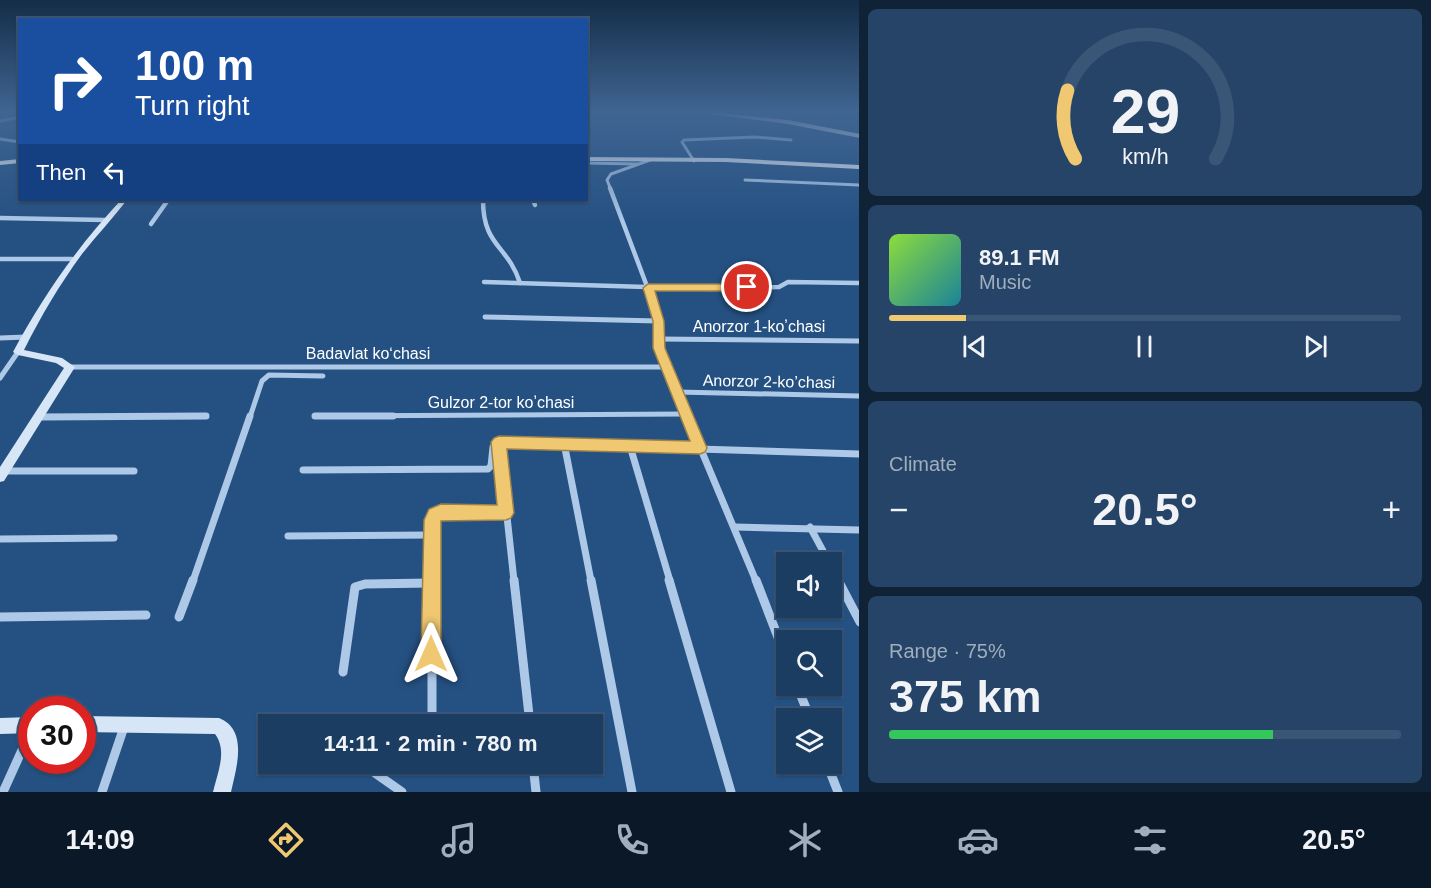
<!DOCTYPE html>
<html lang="en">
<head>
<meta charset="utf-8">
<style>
	:root { --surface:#1c3d62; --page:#254468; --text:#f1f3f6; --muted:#a0aebe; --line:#3a5677; --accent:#f0c872 }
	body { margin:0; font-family:Arial,sans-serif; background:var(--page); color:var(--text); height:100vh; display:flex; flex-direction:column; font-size:22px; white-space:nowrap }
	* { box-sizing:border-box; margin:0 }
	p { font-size:20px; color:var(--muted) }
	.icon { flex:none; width:33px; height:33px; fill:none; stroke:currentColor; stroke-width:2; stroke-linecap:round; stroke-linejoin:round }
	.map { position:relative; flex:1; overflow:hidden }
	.panel { display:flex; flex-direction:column; gap:9px; padding:9px; background:#0f2236; width:572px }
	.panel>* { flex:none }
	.banner { position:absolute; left:18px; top:18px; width:570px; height:183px; border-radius:0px; box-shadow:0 2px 4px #0004,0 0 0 2px var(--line); background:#1a4fa0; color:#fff; overflow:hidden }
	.tools { position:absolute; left:776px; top:552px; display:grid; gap:12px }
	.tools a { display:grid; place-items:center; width:66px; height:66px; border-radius:0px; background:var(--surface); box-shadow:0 2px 4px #0004,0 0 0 2px var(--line); font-size:30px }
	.speed { position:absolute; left:18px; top:696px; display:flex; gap:12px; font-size:30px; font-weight:700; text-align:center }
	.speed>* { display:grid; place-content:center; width:78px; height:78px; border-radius:50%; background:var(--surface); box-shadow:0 2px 4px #0004,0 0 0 2px var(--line); line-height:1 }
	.speed .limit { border:9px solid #d22; background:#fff; color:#111 }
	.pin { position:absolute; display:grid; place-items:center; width:51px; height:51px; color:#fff; margin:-26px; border:3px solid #fff; border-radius:50%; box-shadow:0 2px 6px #0007 }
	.me { position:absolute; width:66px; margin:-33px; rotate:0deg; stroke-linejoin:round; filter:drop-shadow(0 0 4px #0008) }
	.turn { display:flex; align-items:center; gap:21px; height:126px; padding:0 18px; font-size:27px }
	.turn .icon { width:78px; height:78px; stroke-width:2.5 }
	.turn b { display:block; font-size:42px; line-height:51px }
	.then { display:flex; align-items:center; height:57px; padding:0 18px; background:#0003; gap:12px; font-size:22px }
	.big { font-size:45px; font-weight:600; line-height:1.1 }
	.panel .tile { flex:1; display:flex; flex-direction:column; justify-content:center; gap:9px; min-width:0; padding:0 21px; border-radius:9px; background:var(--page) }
	.panel .dial { align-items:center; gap:0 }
	.dial svg { height:156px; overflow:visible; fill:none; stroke:var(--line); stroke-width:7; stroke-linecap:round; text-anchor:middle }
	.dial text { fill:var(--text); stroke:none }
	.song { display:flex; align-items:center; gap:18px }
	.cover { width:72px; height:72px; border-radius:9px; background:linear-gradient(135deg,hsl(90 70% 55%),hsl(190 70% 35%)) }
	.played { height:6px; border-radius:3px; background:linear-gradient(90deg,var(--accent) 15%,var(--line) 15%) }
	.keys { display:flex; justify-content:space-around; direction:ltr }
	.heat { display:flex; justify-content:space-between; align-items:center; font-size:33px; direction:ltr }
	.charge { height:9px; border-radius:4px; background:linear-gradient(90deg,#34c759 75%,var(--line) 0) }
	.trip { position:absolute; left:258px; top:714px; width:345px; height:60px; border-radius:0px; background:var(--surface); box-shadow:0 2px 4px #0004,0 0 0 2px var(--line); font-weight:600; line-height:60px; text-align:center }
	.tab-bar { display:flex; height:96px; justify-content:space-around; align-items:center; background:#0b1827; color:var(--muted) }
	.tab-bar .icon { width:42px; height:42px }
	.tab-bar .selected { color:var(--accent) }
	.tab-bar b { font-size:27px; color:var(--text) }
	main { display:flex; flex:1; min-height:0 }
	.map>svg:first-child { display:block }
</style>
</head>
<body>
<main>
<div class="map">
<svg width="860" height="792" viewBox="0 0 860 792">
	<rect width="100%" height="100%" fill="#255182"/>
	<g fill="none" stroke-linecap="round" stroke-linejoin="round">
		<g stroke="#aec9e7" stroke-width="3">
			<polyline points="0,121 20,117"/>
			<polyline points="0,139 20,142"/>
			<polyline points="694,161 682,142 684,140 755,137 791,140"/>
			<polyline points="586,163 637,164"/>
			<polyline points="745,180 860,185"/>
			<polyline points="611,190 607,180 611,174 650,160"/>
		</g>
		<g stroke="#aec9e7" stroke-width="4.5">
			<polyline points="610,188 648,289"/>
			<path d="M483 200C483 247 508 245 520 283"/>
			<polyline points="533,200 535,205"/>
			<polyline points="0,218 105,220"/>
			<polyline points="151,224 168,200"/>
			<polyline points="0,259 72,259"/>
			<polyline points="484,282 711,289 779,287 788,282 860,283"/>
		</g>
		<g stroke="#aec9e7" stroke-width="5">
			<polyline points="648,288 658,321 659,348 688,417"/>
			<polyline points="670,288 754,288"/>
			<polyline points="485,317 658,321"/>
			<polyline points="0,338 26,337"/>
			<polyline points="659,339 860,341"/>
			<polyline points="70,367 666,367"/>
			<polyline points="0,378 18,352"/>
			<polyline points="677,392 860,396"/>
			<polyline points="315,416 686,414"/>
			<polyline points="40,417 206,416"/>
			<polyline points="250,417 262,381 269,375 323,376"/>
		</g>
		<g stroke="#aec9e7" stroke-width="7">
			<polyline points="315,416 393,416"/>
			<polyline points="687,416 756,581"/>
			<polyline points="40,417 206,416"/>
			<polyline points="499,443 514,581"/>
			<polyline points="564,443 591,581"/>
			<polyline points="630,446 670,581"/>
			<polyline points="303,470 488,469 491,466 493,447 499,443 860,454"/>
			<polyline points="5,471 134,471"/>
			<polyline points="735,527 860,530"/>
			<polyline points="810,527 829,562"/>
			<polyline points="288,536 431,535"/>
			<polyline points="0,539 114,538"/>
			<polyline points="831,567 839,581"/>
			<polyline points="193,581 250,416"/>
			<polyline points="432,581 432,520 441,512 505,513"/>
		</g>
		<g stroke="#aec9e7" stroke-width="9">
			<polyline points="432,580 432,724"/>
			<polyline points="514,580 530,724"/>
			<polyline points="591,580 632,792"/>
			<polyline points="669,580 731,792"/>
			<polyline points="756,580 786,658"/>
			<polyline points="838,580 860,622"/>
			<polyline points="0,617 146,615"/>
			<polyline points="179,617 193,580"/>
			<polyline points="343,672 355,587 365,584 431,583"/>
			<polyline points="797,686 810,718"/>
			<polyline points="533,764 536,792"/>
			<polyline points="827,764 838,792"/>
			<polyline points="375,773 402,792"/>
			<polyline points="3,792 32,728"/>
			<polyline points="102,792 124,727"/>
		</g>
		<g fill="#d7e6f6" fill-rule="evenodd">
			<path d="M121 200H127C113 218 97 235 82 254 60 284 41 316 24 350L62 358 75 367 4 481 0 482V467L64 368 56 363 18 355 13 352C43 296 78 246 121 200Z"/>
			<path d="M82 716 219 718C249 730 236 769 231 792H213C217 774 228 751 215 734L82 732Z"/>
			<polygon points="32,717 32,733 0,734 0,718"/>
		</g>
		<g fill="#eff5fd" fill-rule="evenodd">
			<polygon points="709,112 788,120 860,134 860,138 788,124 711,114"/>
			<polygon points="586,157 726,158 860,165 860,169 726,162 586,161"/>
			<polygon points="20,159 20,163 0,165 0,161"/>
		</g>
	</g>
	<linearGradient id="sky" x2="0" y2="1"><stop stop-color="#142d48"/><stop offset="0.5" stop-color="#406592"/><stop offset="1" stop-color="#406592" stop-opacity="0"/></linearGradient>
	<rect width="860" height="223" fill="url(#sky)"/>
	<polygon fill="#f0c872" stroke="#9c824a" stroke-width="1.5" points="648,284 747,284 752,287 747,291 655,291 664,321 665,348 707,448 705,452 700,454 507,449 514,513 511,518 506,520 441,521 441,654 438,661 431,664 424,661 421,654 424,520 429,509 441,504 497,505 491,442 494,438 499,436 690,441 653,348 653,321 643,288"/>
	<g text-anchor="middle" stroke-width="6" stroke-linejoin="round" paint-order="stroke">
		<g font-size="16" fill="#fff" stroke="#255182">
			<text x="759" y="332">Аnorzor 1-koʼchasi</text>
			<text x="368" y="359">Badavlat koʻchasi</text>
			<text transform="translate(769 381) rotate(1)" y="6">Аnorzor 2-koʼchasi</text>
			<text x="501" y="408">Gulzor 2-tor koʼchasi</text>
		</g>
	</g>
</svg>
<div class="tools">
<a><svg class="icon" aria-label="sound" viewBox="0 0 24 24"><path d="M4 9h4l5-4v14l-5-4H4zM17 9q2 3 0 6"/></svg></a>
<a><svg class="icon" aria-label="search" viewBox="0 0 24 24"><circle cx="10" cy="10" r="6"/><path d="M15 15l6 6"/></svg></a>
<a><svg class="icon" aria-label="layers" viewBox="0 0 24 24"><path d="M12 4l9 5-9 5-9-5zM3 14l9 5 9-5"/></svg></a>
</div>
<div class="speed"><div class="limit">30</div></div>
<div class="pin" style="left:747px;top:287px;background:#d93025"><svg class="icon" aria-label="arrive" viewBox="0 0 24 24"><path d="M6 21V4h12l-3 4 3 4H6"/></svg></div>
<svg class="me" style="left:431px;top:654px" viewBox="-20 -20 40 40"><path d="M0-17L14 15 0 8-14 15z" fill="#f0c872" stroke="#fff" stroke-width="4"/></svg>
<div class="trip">14:11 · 2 min · 780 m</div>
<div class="banner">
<div class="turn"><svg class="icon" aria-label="right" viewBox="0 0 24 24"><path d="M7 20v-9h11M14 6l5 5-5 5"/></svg><div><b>100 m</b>Turn right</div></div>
<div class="then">Then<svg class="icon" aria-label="left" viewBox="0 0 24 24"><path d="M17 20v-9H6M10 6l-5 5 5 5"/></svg></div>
</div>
</div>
<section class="panel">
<div class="tile dial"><svg viewBox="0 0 100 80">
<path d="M14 69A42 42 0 1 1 86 69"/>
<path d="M14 69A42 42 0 0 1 10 34" stroke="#f0c872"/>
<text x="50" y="56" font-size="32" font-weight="700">29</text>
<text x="50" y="72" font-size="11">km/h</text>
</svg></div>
<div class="tile">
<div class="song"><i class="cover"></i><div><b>89.1 FM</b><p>Music</p></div></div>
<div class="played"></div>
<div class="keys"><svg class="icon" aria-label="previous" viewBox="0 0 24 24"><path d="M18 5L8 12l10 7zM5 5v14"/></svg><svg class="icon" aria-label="pause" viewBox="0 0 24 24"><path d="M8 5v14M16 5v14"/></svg><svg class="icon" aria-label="next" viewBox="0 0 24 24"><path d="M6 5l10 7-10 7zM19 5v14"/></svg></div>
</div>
<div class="tile"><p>Climate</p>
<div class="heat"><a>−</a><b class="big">20.5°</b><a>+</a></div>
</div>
<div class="tile"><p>Range · 75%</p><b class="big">375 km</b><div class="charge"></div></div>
</section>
</main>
<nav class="tab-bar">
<b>14:09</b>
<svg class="icon selected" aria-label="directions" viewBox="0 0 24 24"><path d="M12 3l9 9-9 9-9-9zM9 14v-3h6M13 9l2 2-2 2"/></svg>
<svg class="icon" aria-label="music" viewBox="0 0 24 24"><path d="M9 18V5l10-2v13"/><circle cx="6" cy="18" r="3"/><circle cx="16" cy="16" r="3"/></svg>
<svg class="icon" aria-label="phone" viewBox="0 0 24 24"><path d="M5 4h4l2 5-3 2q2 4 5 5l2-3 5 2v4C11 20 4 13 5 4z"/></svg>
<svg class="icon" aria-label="climate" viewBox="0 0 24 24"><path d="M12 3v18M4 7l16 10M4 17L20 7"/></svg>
<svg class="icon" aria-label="car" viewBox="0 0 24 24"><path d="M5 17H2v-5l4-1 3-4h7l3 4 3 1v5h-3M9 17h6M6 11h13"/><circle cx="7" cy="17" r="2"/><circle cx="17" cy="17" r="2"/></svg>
<svg class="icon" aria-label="filters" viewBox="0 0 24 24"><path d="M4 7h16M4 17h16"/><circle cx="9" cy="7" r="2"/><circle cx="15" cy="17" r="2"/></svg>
<b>20.5°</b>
</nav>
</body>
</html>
